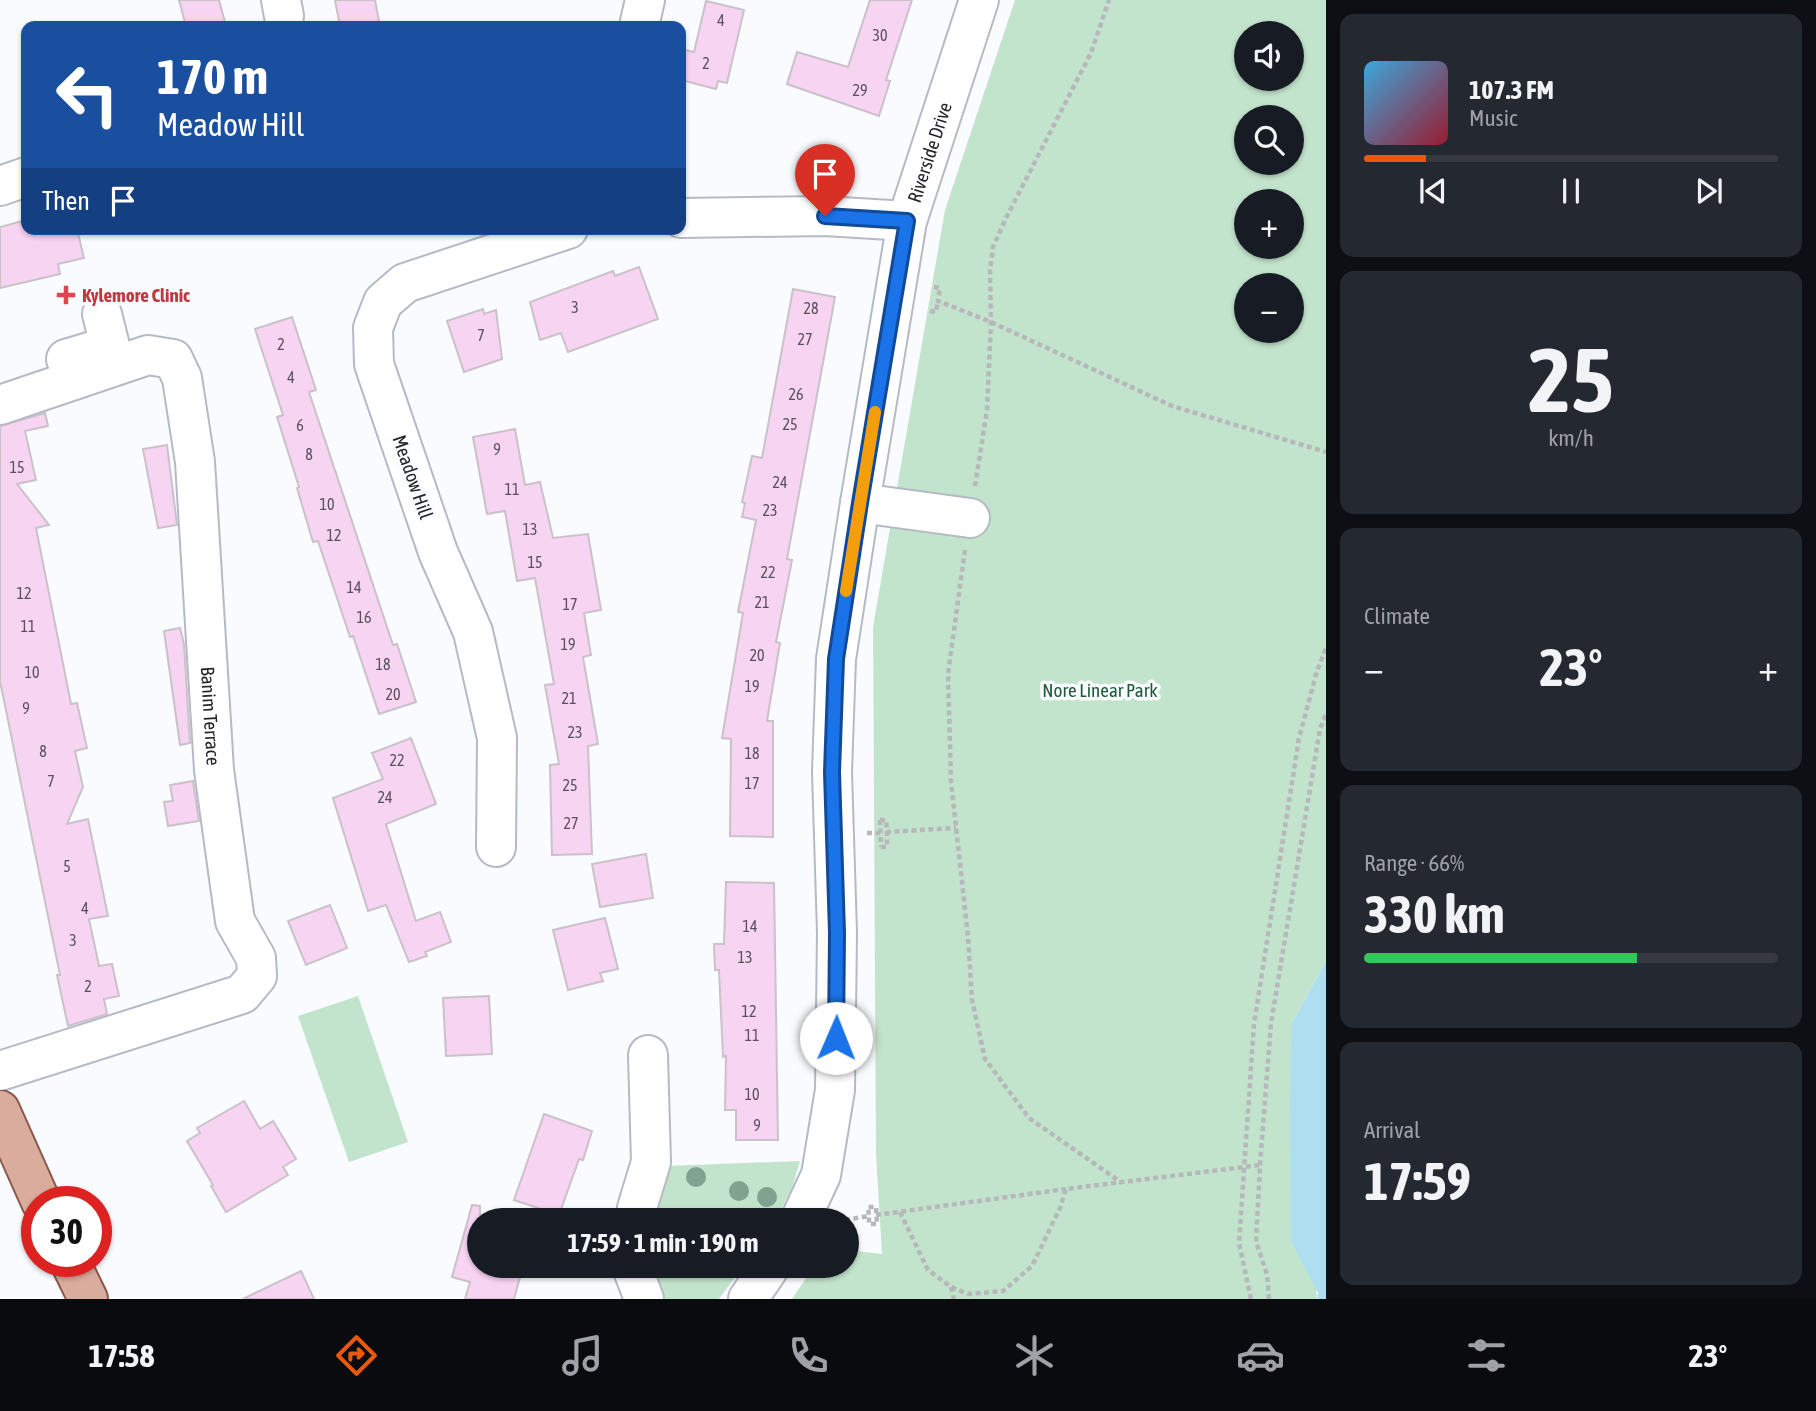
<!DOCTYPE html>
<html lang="en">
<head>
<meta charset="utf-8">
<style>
	:root { --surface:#171b24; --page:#242831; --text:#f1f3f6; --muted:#9ea1a6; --line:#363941; --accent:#ea580c }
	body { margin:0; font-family:"Asap Condensed",sans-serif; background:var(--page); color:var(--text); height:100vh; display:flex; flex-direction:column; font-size:26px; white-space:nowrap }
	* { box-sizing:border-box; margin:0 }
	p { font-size:23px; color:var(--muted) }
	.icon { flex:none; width:38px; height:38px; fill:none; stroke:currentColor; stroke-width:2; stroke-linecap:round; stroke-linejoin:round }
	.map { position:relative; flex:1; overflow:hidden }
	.drawer { display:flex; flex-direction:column; gap:14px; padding:14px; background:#0d0f14; width:490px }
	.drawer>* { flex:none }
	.hud { position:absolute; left:21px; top:21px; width:665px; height:214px; border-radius:14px; box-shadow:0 2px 5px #0004; background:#1a4fa0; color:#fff; overflow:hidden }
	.buttons { position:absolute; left:1234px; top:21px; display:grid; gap:14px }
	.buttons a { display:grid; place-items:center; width:70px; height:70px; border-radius:50%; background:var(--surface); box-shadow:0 2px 5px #0004; font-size:35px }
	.speed { position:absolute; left:21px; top:1186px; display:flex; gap:14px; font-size:35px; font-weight:700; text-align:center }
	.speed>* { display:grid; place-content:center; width:91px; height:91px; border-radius:50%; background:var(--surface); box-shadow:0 2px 5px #0004; line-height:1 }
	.speed .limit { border:10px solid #d22; background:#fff; color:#111 }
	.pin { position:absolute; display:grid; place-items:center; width:60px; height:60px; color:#fff; margin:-72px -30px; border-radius:50% 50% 50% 0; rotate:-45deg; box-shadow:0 0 7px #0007 }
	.pin .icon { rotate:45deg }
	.me { position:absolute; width:77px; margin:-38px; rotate:1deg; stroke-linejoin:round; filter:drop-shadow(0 0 5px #0008) }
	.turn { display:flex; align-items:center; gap:24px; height:147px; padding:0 21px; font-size:32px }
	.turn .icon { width:91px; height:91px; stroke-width:2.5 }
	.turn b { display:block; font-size:49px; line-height:60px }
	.then { display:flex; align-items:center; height:66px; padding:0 21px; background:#0003; gap:14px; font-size:26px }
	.big { font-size:52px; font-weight:700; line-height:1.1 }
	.drawer .widget { flex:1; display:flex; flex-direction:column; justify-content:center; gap:10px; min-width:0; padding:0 24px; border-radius:14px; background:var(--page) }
	.drawer .dial { align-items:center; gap:0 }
	.dial b { font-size:91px; line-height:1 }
	.song { display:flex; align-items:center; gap:21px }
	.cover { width:84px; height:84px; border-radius:10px; background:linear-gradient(135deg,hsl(200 70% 55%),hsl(350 70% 35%)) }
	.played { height:7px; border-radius:4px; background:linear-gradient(90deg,var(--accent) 15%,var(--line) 15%) }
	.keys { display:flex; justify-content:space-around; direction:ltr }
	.heat { display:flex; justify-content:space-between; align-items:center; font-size:38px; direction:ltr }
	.charge { height:10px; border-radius:5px; background:linear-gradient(90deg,#34c759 66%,var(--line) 0) }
	.trip { position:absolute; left:467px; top:1208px; width:392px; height:70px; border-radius:35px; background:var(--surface); box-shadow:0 2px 5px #0004; font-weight:700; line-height:70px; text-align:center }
	.tab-bar { display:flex; height:112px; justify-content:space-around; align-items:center; background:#090b0e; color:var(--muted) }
	.tab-bar .icon { width:49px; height:49px }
	.tab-bar .on { color:var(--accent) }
	.tab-bar b { font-size:32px; color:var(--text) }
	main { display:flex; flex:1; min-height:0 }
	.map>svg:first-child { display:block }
</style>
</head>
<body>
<main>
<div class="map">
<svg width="1326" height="1299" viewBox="0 0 1326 1299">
	<rect width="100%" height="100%" fill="#f9fbff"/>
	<g fill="#c3e4cc" fill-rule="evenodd">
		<path d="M1015 0H1326V961L1292 1023 1317 1299H792L815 1265H847V1250L882 1254 876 1154 873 627 945 210ZM1246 33H1292V79H1246ZM1246 117H1292V163H1246ZM1246 201H1292V247H1246ZM1246 285H1292V331H1246Z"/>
		<polygon points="358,996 408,1142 349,1162 298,1016"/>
		<polygon points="800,1161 792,1188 775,1220 653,1220 666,1166"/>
		<polygon points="648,1265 744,1265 719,1299 651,1299"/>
	</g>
	<polygon fill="#aedff1" points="1326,961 1326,1299 1317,1299 1318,1293 1291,1241 1290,1099 1292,1023"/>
	<g fill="#f8d4f3" stroke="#cac1c9" stroke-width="2">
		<polygon points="179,0 219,0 226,26 186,26"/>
		<polygon points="335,0 375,0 380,26 340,26"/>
		<polygon points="870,0 912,0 886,80 890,81 879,116 787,84 797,52 848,67"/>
		<polygon points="706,1 744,10 727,83 718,81 716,89 681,80 681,49 694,52"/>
		<polygon points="26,220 26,229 77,229 84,258 58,264 60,274 0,288 0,227"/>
		<polygon points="639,267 658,319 568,352 561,333 540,340 530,302 613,271 615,276"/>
		<polygon points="793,289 835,297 787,559 792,560 776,642 780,643 767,721 773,721 773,837 730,836 731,739 722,738 743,613 738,612 756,520 742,517 745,503 742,502 752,456 762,458"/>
		<polygon points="483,309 484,314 496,310 502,359 464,372 447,321"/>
		<polygon points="292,317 316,390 309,392 393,645 397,644 416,702 379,714 353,636 350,637 318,541 313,542 297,488 299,487 277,417 283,415 255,329"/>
		<polygon points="45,413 48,426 25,431 36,480 17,484 49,525 36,528 71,704 77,703 87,748 75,751 83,787 67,824 88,819 108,916 89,919 99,966 112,964 119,996 104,999 107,1014 68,1026 57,975 60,975 0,681 0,426"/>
		<polygon points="515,429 525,485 540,482 553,538 588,534 601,610 584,613 591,655 583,657 598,744 588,746 592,854 552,855 550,765 559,764 545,685 554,684 535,578 517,581 505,511 487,514 473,437"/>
		<polygon points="167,445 177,525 158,528 143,449"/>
		<polygon points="180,628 184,644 190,743 180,745 164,631"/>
		<polygon points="411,738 436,804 386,824 416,921 440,912 451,942 425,952 427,956 409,962 386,905 368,911 333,798 383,779 372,753"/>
		<polygon points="193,781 199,821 168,826 164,802 173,801 170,785"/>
		<polygon points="646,854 653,898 600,907 592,864"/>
		<polygon points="726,882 774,883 778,1140 736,1140 736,1110 725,1110 726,1056 723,1057 719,970 715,970 714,944 724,944"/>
		<polygon points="330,905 347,948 306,965 288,921"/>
		<polygon points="605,918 618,969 600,973 603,981 568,990 553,930"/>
		<polygon points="489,996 492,1054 446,1056 443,998"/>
		<polygon points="244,1101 260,1129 273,1121 296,1159 283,1167 288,1175 226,1212 211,1186 213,1185 187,1141 200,1133 197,1128"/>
		<polygon points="544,1114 592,1131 583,1160 579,1159 559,1215 514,1200"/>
		<polygon points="472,1205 480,1206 480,1265 506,1265 522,1270 514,1299 465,1299 470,1282 452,1277"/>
		<polygon points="301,1271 314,1299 243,1299"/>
	</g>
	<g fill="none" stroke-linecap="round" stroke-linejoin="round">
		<defs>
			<g id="minor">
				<polyline points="281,0 284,16"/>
				<polyline points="639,26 645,0"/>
				<polyline points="0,186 26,177"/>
				<polyline points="681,218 825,216 907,221"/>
				<polyline points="66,359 110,346 102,314"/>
				<path id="s1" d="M0 405 148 355 173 359 182 378 195 462 214 770 235 921 256 958 257 976 242 994 0 1071"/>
				<polyline points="860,503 970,518"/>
				<polyline points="496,847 497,738 473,632 438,552 374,364 373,328 383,302 405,283 568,229"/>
				<polyline points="636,1220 637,1208 651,1162 648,1055"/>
				<path id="s2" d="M800 1220 821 1175 835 1090 837 933 832 772 836 659 860 503 907 221 979 0"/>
				<polyline points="631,1265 644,1299"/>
				<polyline points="748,1299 771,1265"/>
			</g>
			<g id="major">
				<polyline points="0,1110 41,1202"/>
				<polyline points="70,1262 88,1299"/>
			</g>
		</defs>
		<use href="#minor" stroke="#b5bac4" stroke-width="42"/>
		<use href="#major" stroke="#8a594b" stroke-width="42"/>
		<g stroke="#b6b8bc" stroke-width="4.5" stroke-dasharray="5 3.5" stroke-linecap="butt">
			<polyline points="934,287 940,288 938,301 991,322 1172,406 1326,452"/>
			<polyline points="930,311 936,312 938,301"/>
			<polyline points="975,486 987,410 991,322 990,271 993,247 1006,218 1091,53 1109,0"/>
			<polyline points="965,550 948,674 951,781 968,937 972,1000 985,1059 1029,1118 1122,1183"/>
			<polyline points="880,820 886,820 887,832 956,828"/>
			<polyline points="880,820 881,847"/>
			<polyline points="867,833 880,833"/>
			<polyline points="881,847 887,847 887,832"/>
			<polyline points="900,1212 928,1270 951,1287 968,1294 1003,1291 1032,1266 1060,1208 1066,1189 1260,1165"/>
			<polyline points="876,1215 1066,1189"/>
			<polyline points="845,1220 869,1216 868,1207 876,1207 877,1224 869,1224 869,1216"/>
			<polyline points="951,1287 954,1299"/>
			<polyline points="1251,1299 1239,1243 1254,1024 1299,738 1317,671 1326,648"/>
			<polyline points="1269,1299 1267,1274 1256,1242 1260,1165 1271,1023 1320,729 1326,714"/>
		</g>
		<use href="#minor" stroke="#fff" stroke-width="38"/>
		<use href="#major" stroke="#daac9e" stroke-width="38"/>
	</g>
	<g fill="#80a391">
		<circle cx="696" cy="1177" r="10"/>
		<circle cx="739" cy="1191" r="10"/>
		<circle cx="767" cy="1197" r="10"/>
	</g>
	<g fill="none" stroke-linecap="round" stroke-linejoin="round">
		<defs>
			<polyline id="route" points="825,216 907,221 860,503 836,659 832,772 837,933 836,1038"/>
		</defs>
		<use href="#route" stroke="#114b97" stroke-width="18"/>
		<use href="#route" stroke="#1a73e8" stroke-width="12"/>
		<polyline stroke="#f59e0b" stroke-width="12" points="846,591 875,412"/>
	</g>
	<path fill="#e0444e" stroke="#f9fbff" stroke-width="2.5" d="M62.5 284.5h7v7h7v7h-7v7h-7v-7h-7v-7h7z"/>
	<g text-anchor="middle" stroke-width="7" stroke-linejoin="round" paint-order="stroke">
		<g font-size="16" fill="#58515c">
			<text x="721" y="26">4</text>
			<text x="880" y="41">30</text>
			<text x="706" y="69">2</text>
			<text x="860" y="96">29</text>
			<text x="575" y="313">3</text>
			<text x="811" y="314">28</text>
			<text x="481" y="341">7</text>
			<text x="805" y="345">27</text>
			<text x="281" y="350">2</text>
			<text x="291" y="383">4</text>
			<text x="796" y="400">26</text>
			<text x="790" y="430">25</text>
			<text x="300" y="431">6</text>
			<text x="497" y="455">9</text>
			<text x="309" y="460">8</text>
			<text x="17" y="473">15</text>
			<text x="780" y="488">24</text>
			<text x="512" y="495">11</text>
			<text x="327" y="510">10</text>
			<text x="770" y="516">23</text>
			<text x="530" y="535">13</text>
			<text x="334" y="541">12</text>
			<text x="535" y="568">15</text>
			<text x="768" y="578">22</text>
			<text x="354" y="593">14</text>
			<text x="24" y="599">12</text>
			<text x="762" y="608">21</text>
			<text x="570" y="610">17</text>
			<text x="364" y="623">16</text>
			<text x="28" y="632">11</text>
			<text x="568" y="650">19</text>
			<text x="757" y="661">20</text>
			<text x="383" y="670">18</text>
			<text x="32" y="678">10</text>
			<text x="752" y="692">19</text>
			<text x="393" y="700">20</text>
			<text x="569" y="704">21</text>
			<text x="26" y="714">9</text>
			<text x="575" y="738">23</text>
			<text x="43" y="757">8</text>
			<text x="752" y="759">18</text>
			<text x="397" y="766">22</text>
			<text x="51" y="787">7</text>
			<text x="752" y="789">17</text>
			<text x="570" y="791">25</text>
			<text x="385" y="803">24</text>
			<text x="571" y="829">27</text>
			<text x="67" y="872">5</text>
			<text x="85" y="914">4</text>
			<text x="750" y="932">14</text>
			<text x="73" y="946">3</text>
			<text x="745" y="963">13</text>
			<text x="88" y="992">2</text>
			<text x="749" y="1017">12</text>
			<text x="752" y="1041">11</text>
			<text x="752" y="1100">10</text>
			<text x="757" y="1131">9</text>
		</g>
		<g font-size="19" fill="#232529" stroke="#f9fbff">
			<text dy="7" stroke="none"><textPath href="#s2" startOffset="1083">Riverside Drive</textPath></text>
			<text transform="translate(413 477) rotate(71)" y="7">Meadow Hill</text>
			<text dy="7" stroke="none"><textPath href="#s1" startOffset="542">Banim Terrace</textPath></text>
		</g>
		<g font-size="19" font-weight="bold" fill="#be3a42" stroke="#f9fbff" text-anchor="start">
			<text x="82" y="302">Kylemore Clinic</text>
		</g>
		<g font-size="19" fill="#1d5b37" stroke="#f9fbff">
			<text x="1100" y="697">Nore Linear Park</text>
		</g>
	</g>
</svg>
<div class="buttons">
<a><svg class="icon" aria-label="sound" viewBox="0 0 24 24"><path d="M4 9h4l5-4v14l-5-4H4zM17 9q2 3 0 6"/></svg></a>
<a><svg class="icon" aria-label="search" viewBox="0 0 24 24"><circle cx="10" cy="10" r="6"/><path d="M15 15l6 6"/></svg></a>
<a>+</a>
<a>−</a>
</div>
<div class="speed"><div class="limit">30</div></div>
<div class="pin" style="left:825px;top:216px;background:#d93025"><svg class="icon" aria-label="arrive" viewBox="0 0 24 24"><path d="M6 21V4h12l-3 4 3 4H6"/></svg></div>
<svg class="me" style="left:836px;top:1038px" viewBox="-20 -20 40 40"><circle r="19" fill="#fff"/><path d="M0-13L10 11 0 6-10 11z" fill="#1a73e8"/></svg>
<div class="trip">17:59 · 1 min · 190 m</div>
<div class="hud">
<div class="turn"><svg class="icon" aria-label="left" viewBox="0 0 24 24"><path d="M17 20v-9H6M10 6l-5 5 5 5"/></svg><div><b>170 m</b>Meadow Hill</div></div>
<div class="then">Then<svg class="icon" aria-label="arrive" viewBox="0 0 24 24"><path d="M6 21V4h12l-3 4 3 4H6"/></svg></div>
</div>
</div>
<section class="drawer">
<div class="widget">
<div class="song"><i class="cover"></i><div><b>107.3 FM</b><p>Music</p></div></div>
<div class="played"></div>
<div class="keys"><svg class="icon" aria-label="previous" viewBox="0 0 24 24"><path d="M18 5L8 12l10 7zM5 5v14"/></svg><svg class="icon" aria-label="pause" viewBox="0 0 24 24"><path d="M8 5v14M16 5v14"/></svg><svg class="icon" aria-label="next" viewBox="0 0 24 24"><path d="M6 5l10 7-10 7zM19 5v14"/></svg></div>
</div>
<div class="widget dial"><b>25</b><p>km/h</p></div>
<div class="widget"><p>Climate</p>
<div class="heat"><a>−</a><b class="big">23°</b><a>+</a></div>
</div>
<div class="widget"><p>Range · 66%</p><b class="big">330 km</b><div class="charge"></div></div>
<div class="widget"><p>Arrival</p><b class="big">17:59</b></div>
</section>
</main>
<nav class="tab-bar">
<b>17:58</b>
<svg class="icon on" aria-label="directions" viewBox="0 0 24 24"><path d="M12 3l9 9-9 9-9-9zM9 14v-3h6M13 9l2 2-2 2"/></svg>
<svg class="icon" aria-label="music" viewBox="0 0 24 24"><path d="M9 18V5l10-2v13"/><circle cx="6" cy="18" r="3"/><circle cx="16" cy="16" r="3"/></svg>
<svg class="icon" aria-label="phone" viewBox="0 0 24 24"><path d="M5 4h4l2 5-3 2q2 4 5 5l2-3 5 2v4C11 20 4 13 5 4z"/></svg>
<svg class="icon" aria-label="climate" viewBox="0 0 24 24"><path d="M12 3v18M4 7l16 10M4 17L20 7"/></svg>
<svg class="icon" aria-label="car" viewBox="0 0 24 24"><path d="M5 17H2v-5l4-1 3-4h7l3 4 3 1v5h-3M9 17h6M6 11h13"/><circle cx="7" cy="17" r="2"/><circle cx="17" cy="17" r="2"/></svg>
<svg class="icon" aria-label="filters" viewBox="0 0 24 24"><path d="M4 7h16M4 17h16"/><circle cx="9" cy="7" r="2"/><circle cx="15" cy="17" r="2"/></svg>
<b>23°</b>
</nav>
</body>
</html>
